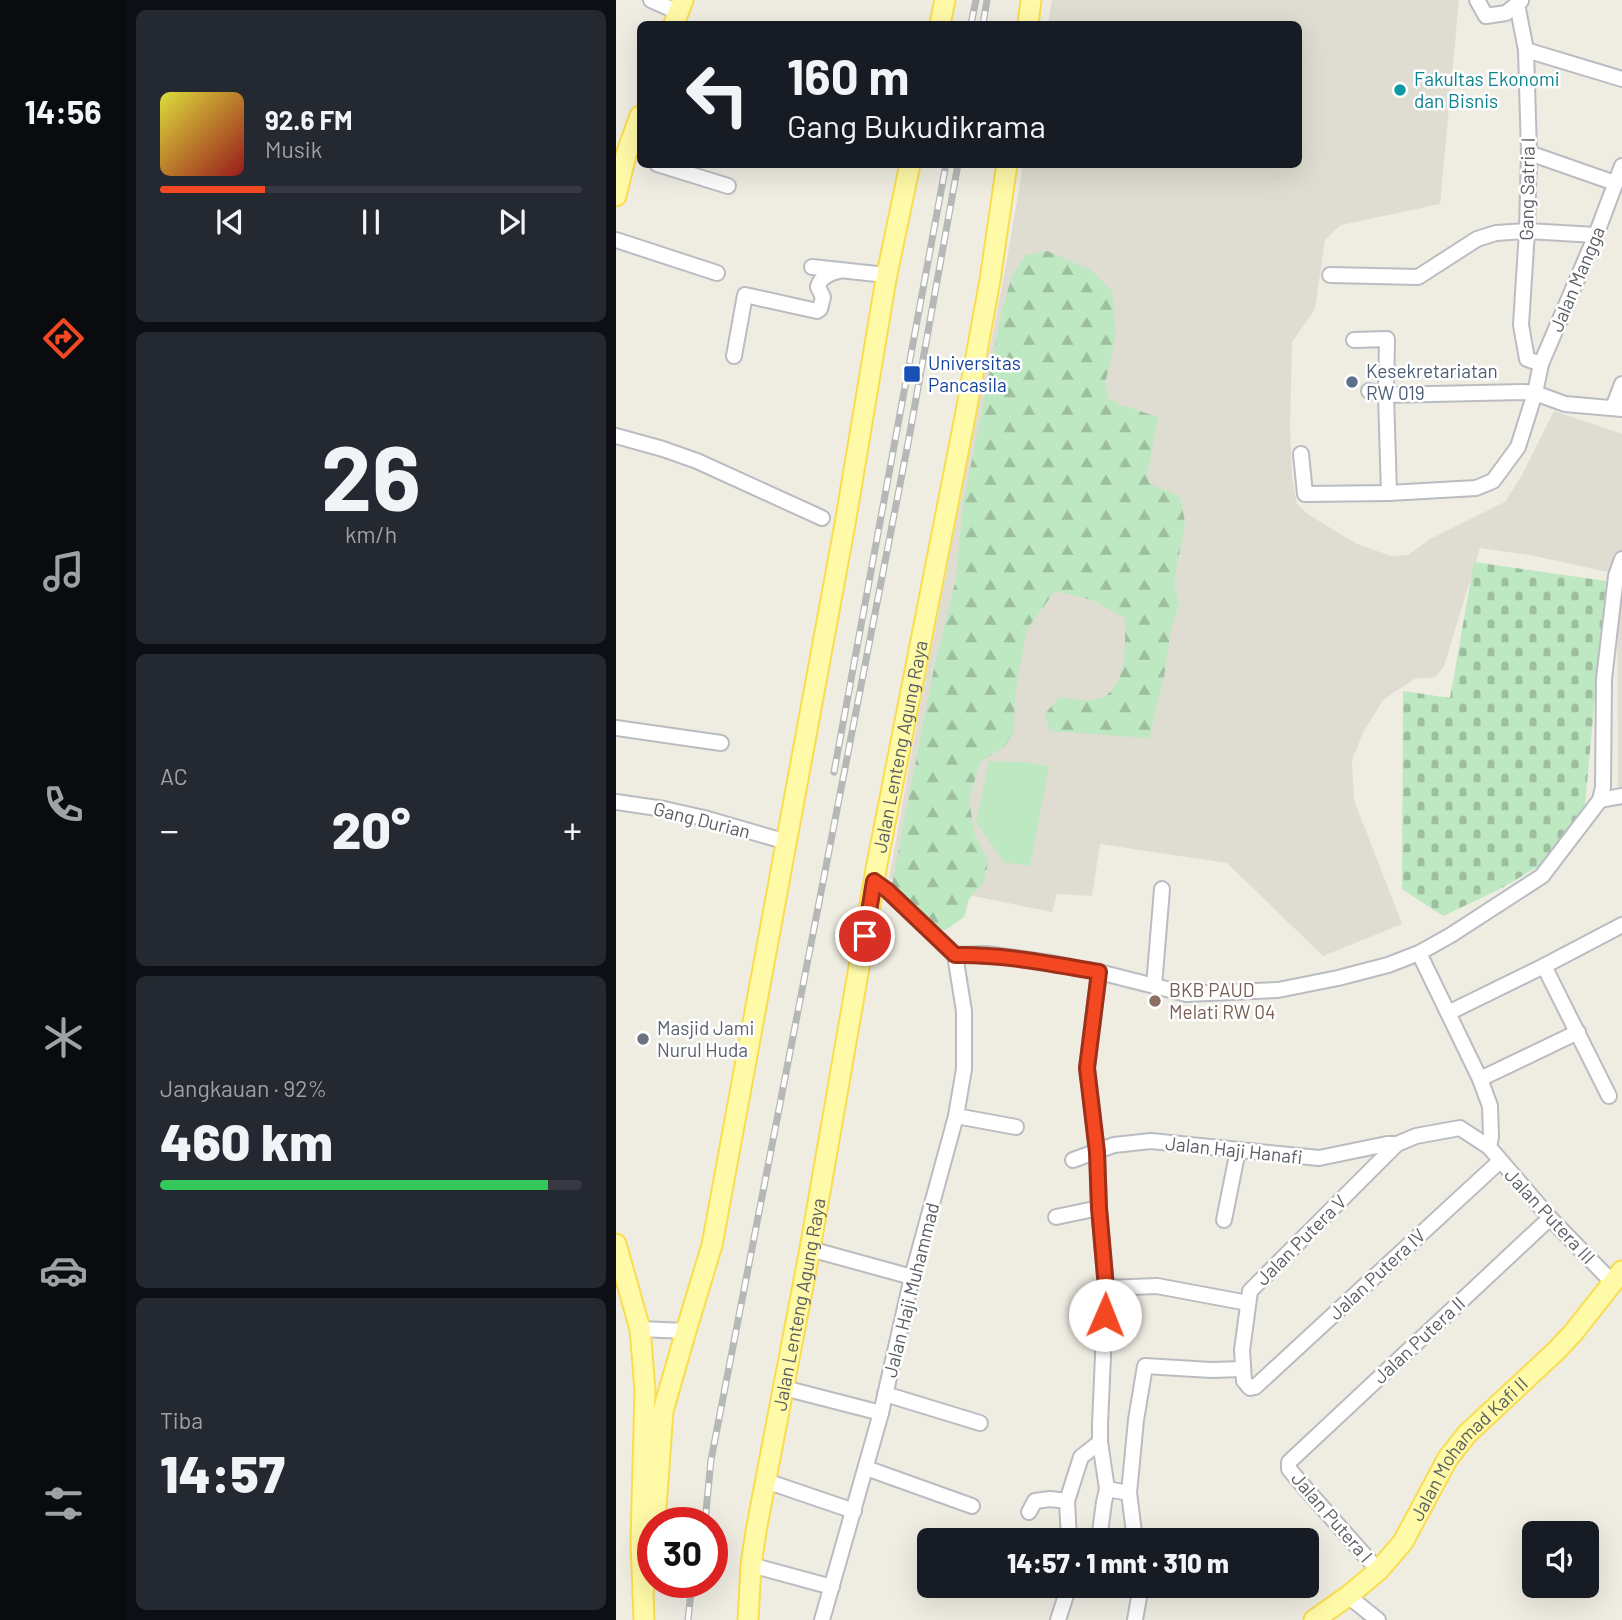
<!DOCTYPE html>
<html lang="id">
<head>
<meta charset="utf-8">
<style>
	:root { --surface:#171b24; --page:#242831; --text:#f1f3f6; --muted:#9ea1a6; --line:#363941; --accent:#f44823 }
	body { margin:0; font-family:Barlow,sans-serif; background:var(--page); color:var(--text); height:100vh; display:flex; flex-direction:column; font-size:26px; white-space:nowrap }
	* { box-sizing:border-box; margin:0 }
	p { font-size:23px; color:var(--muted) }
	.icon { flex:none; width:38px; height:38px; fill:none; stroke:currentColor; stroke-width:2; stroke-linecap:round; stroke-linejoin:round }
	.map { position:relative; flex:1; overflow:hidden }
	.details { display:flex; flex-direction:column; gap:10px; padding:10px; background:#0d0f14; width:490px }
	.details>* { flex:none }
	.banner { position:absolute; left:21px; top:21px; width:665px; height:147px; border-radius:10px; box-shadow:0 7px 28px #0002; background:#171b24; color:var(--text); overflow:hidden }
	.buttons { position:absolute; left:906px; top:1521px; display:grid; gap:14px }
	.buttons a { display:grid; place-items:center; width:77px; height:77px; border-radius:10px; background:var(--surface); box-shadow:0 7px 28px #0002; font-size:35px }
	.speed { position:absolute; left:21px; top:1507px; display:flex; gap:14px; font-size:35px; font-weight:700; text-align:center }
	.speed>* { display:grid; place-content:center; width:91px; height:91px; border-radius:50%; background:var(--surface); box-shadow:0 7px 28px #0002; line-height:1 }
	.speed .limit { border:10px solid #d22; background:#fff; color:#111 }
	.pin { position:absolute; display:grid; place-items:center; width:60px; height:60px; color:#fff; margin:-30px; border:4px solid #fff; border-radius:50%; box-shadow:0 2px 7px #0007 }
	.me { position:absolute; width:77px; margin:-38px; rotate:1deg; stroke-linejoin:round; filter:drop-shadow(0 0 5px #0008) }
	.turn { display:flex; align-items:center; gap:24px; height:147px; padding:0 35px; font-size:32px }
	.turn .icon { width:91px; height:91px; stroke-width:2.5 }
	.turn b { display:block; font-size:49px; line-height:60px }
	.big { font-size:52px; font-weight:800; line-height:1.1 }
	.details .widget { flex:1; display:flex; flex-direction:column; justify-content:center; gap:10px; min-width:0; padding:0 24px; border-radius:10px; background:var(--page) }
	.details .dial { align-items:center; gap:0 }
	.dial b { font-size:91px; line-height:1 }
	.song { display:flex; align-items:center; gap:21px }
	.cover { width:84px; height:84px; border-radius:10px; background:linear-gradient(135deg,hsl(60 70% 55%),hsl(0 70% 35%)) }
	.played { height:7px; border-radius:4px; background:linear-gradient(90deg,var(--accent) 25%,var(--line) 25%) }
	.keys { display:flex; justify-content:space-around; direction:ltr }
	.heat { display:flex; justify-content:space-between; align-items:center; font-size:38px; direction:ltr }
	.charge { height:10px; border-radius:5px; background:linear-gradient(90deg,#34c759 92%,var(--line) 0) }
	.trip { position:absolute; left:301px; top:1528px; width:402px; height:70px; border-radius:10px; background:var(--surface); box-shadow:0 7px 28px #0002; font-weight:800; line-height:70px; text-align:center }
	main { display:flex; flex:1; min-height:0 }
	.menu { display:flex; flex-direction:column; width:126px; justify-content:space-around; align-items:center; background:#090b0e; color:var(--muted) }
	.menu .icon { width:49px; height:49px }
	.menu .on { color:var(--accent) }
	.menu b { font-size:32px; color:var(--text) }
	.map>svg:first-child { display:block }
</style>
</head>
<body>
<main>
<nav class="menu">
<b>14:56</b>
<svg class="icon on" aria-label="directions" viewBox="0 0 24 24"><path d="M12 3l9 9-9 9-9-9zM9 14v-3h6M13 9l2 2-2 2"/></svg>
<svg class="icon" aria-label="music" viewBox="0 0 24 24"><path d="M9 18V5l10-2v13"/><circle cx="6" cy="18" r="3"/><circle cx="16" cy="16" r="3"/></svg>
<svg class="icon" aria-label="phone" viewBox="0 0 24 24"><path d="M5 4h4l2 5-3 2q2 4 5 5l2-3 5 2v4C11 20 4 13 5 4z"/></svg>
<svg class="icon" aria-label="climate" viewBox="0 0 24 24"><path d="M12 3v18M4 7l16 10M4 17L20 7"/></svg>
<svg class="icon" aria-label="car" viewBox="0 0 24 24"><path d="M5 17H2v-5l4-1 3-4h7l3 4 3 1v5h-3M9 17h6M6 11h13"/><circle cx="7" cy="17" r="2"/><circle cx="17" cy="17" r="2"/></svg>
<svg class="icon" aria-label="filters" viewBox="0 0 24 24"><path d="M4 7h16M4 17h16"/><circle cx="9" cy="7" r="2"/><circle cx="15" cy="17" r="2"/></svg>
</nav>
<section class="details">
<div class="widget">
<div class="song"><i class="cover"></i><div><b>92.6 FM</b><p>Musik</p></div></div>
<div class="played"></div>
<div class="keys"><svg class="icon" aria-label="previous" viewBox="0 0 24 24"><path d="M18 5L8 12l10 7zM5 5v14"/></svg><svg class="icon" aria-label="pause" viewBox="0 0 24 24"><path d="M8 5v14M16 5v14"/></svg><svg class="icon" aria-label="next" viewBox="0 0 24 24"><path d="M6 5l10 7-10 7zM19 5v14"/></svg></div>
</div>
<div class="widget dial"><b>26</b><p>km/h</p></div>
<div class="widget"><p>AC</p>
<div class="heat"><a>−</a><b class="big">20°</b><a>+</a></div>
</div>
<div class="widget"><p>Jangkauan · 92%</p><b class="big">460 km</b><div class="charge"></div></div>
<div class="widget"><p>Tiba</p><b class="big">14:57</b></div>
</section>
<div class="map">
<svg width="1006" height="1620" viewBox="0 0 1006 1620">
	<defs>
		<pattern id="forest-firs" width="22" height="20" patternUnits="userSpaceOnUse" patternTransform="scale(1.75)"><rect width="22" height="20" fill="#bde8c1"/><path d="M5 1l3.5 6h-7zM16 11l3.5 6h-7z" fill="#9dbfa0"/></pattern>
		<pattern id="cemetery-stones" width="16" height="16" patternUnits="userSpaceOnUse" patternTransform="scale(1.75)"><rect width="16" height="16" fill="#bde8c1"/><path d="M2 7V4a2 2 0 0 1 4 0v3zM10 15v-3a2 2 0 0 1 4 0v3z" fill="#9dbfa0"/></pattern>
	</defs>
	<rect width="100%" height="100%" fill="#efede2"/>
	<polygon fill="#dfdcd1" points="436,0 843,0 824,204 725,225 717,232 709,240 699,309 676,342 674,428 676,477 681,504 693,515 741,544 775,556 792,555 814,539 889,502 906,475 938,411 1006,434 1006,793 1002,793 1001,571 996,573 914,555 864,548 828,666 820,677 798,679 767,700 748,731 736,760 738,800 786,924 707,956 611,863 484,844 476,896 441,894 436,912 273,879 305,701 389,271 407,165 682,164 682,24 432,24"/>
	<path fill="url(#forest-firs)" d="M431 251 475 270 496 291 500 335 489 384 493 399 505 405 542 417 531 475 533 483 564 497 569 522 558 584 563 604 555 628 548 677 533 738 434 731 429 714 443 697C453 698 465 701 475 700 513 697 509 645 509 618L476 600 439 591 411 629 399 693 398 731 388 747 364 762 353 800 359 836 372 862 368 882 353 899 348 917 330 930 317 929 300 916 276 884 317 673 340 579 347 504 386 310 396 276 410 255Z"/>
	<polygon fill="url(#cemetery-stones)" points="858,562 990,581 969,804 961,821 930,862 882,890 827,916 786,889 787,691 834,698"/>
	<polygon fill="#bde8c1" points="373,761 405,762 433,766 414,866 388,862 360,822"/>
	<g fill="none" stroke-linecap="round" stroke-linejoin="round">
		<defs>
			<g id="minor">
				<polyline points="35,0 62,12"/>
				<polyline points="861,0 870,16 890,13 905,1"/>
				<polyline points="901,4 910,50 913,153 911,231 905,325 911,359 925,364"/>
				<polyline points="910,50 1006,79"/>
				<polyline points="913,153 999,183"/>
				<polyline points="41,164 112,186"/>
				<polyline points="0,240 101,273"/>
				<polyline points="196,267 270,275"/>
				<polyline points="714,275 802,277 861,239 880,233 911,231 980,235"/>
				<polyline points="738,340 771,339 770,395 773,493"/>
				<path d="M118 356 129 295 201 311 204 309 207 297 202 287C204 277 214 273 223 271"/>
				<polyline points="753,391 770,395 907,392 919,393 949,404 1006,409"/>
				<polyline points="997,408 1006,384"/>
				<polyline points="0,436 47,449 81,461 206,518"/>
				<polyline points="685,454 689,494 773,493 860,488 877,481 902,447 919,393 925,364 980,235 1006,166"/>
				<polyline points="0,728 105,743"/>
				<polyline points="984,800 1006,796"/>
				<polyline points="0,802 48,809 88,818 171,842"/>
				<polyline points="258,881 272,891 339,955 371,954 435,963 483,972 570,994 662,990 722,978 772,965 803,953 835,935 926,876 984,800 987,787 988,679 1000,576 1006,559"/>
				<polyline points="803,953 864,1079 874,1106 875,1137 873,1147"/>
				<polyline points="928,966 993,1096"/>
				<polyline points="483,972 471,1068 481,1152 483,1208 490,1288 484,1424 484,1442 491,1489 513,1493 519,1540"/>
				<polyline points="538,986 546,889"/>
				<polyline points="832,1013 928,966 1006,925"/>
				<polyline points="864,1079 962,1032"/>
				<polyline points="340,1116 400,1127"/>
				<polyline points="781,1144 634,1291 626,1350 628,1381 634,1388 639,1387 884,1161"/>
				<polyline points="457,1160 498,1145 535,1141 703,1158 771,1144 781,1144 800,1136 844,1128 873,1147 934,1218 997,1283"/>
				<polyline points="440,1217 483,1208"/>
				<polyline points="608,1220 622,1150"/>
				<polyline points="194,1249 296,1277"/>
				<polyline points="490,1288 541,1286 632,1303"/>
				<polyline points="24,1329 70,1331"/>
				<polyline points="168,1388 265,1413"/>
				<polyline points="269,1394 364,1423"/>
				<polyline points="250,1468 356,1506"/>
				<polyline points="150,1481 238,1511"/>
				<polyline points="513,1493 520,1420 529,1366 595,1370 627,1369"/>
				<polyline points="413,1512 419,1501 434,1499 451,1501"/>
				<polyline points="453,1540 451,1501 465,1457 484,1442"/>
				<polyline points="483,1540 488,1502 491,1489"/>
				<polyline points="135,1565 216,1587"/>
				<polyline points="763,1570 751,1558 683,1481 673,1469 673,1462 934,1218"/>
				<polyline points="732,1596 762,1620"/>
				<polyline points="206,1620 265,1413 296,1277 340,1116 348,1069 348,1011 339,955"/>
				<polyline points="442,1620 453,1586"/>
				<polyline points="519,1620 525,1586"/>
			</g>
			<g id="major">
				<polyline points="58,24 67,0"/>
				<polyline points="324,24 329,0"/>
				<polyline points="412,24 415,0"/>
				<polyline points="0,196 10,155 24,116"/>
				<polyline points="0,1244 24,1329 29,1390 25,1542 27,1592"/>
				<polyline points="39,1522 47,1411 70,1331 96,1245 229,524 270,279 294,164"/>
				<polyline points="28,1620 27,1592 29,1581"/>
				<path id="s1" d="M132 1620 135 1565 140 1531 194 1249 261 864 349 417 374 280 391 164"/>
				<path id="s2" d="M698 1620 732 1596 763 1570 787 1542 832 1458 851 1434 939 1352 957 1333 1006 1271"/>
			</g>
		</defs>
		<use href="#minor" stroke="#babcc2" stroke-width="18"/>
		<use href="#major" stroke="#fadc50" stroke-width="23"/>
		<use href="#minor" stroke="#fff" stroke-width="14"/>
		<use href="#major" stroke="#fffaa7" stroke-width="19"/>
		<defs>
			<g id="rail">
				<polyline points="355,24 360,0"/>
				<polyline points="367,24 371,0"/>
				<polyline points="218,772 330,164"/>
				<polyline points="89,1522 95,1460 293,438 342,164"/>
				<polyline points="72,1620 76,1582"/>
			</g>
		</defs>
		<use href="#rail" stroke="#b6b7b7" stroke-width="7"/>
		<use href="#rail" stroke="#fff" stroke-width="4.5" stroke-dasharray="13" stroke-linecap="butt"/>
	</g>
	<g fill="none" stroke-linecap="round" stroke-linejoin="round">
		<defs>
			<path id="route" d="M249 936 258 881 272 891 339 955C388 954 435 964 483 972L471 1068 481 1152 483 1208 490 1288 489 1315"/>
		</defs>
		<use href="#route" stroke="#9f2f17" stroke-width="18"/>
		<use href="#route" stroke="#f44823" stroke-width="12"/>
	</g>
	<circle fill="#0f9aa8" stroke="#fff" stroke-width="2.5" cx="784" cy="90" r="7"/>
	<rect fill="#1a4fb4" stroke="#fff" stroke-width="2.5" x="287" y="365" width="18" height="18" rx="3.5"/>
	<circle fill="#5c6f8a" stroke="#fff" stroke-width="2.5" cx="736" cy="382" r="7"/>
	<circle fill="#8d6e63" stroke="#fff" stroke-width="2.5" cx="539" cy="1001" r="7"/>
	<circle fill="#6b7280" stroke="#fff" stroke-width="2.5" cx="27" cy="1039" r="7"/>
	<g text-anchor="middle" stroke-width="5" stroke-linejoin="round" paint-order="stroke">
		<g font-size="19" fill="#0d838f" stroke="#fff" text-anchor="start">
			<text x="798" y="86">Fakultas Ekonomi<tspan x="798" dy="22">dan Bisnis</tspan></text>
		</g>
		<g font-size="19" fill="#5b5e64" stroke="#fff">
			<text transform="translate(911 189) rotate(-89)" y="7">Gang Satria I</text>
			<text transform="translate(961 279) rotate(-67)" y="7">Jalan Mangga</text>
			<text dy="7" stroke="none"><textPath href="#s1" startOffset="887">Jalan Lenteng Agung Raya</textPath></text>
			<text transform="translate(86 820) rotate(14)" y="7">Gang Durian</text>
			<text transform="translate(618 1150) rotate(6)" y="7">Jalan Haji Hanafi</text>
			<text transform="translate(934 1216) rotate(47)" y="7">Jalan Putera III</text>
			<text transform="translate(685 1240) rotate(-45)" y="7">Jalan Putera V</text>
			<text transform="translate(761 1274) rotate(-43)" y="7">Jalan Putera IV</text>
			<text transform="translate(295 1290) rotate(-76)" y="7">Jalan Haji Muhammad</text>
			<text dy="7" stroke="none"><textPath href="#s1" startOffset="320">Jalan Lenteng Agung Raya</textPath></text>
			<text transform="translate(803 1340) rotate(-43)" y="7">Jalan Putera II</text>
			<text dy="7" stroke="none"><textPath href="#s2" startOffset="234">Jalan Mohamad Kafi II</textPath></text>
			<text transform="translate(716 1517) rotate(49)" y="7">Jalan Putera I</text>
		</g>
		<g font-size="19" fill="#164399" stroke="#fff" text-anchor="start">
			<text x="312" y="370">Universitas<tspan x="312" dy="22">Pancasila</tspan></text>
		</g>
		<g font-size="19" fill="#4e5e75" stroke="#fff" text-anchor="start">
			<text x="750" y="378">Kesekretariatan<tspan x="750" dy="22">RW 019</tspan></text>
		</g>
		<g font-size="19" fill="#785e54" stroke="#fff" text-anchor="start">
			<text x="553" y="997">BKB PAUD<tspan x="553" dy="22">Melati RW 04</tspan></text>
		</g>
		<g font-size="19" fill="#5b616d" stroke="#fff" text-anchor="start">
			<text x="41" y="1035">Masjid Jami<tspan x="41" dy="22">Nurul Huda</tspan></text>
		</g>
	</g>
</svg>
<div class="buttons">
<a><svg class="icon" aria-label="sound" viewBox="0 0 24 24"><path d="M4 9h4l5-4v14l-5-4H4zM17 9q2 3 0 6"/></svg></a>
</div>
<div class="speed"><div class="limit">30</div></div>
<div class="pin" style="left:249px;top:936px;background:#d93025"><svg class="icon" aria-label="arrive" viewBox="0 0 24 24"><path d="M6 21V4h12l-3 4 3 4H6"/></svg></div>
<svg class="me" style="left:489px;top:1315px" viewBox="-20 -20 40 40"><circle r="19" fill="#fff"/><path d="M0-13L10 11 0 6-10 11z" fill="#f44823"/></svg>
<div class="trip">14:57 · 1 mnt · 310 m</div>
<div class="banner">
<div class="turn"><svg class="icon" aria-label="left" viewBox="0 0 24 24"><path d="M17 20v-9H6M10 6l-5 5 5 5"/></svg><div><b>160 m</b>Gang Bukudikrama</div></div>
</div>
</div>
</main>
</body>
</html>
